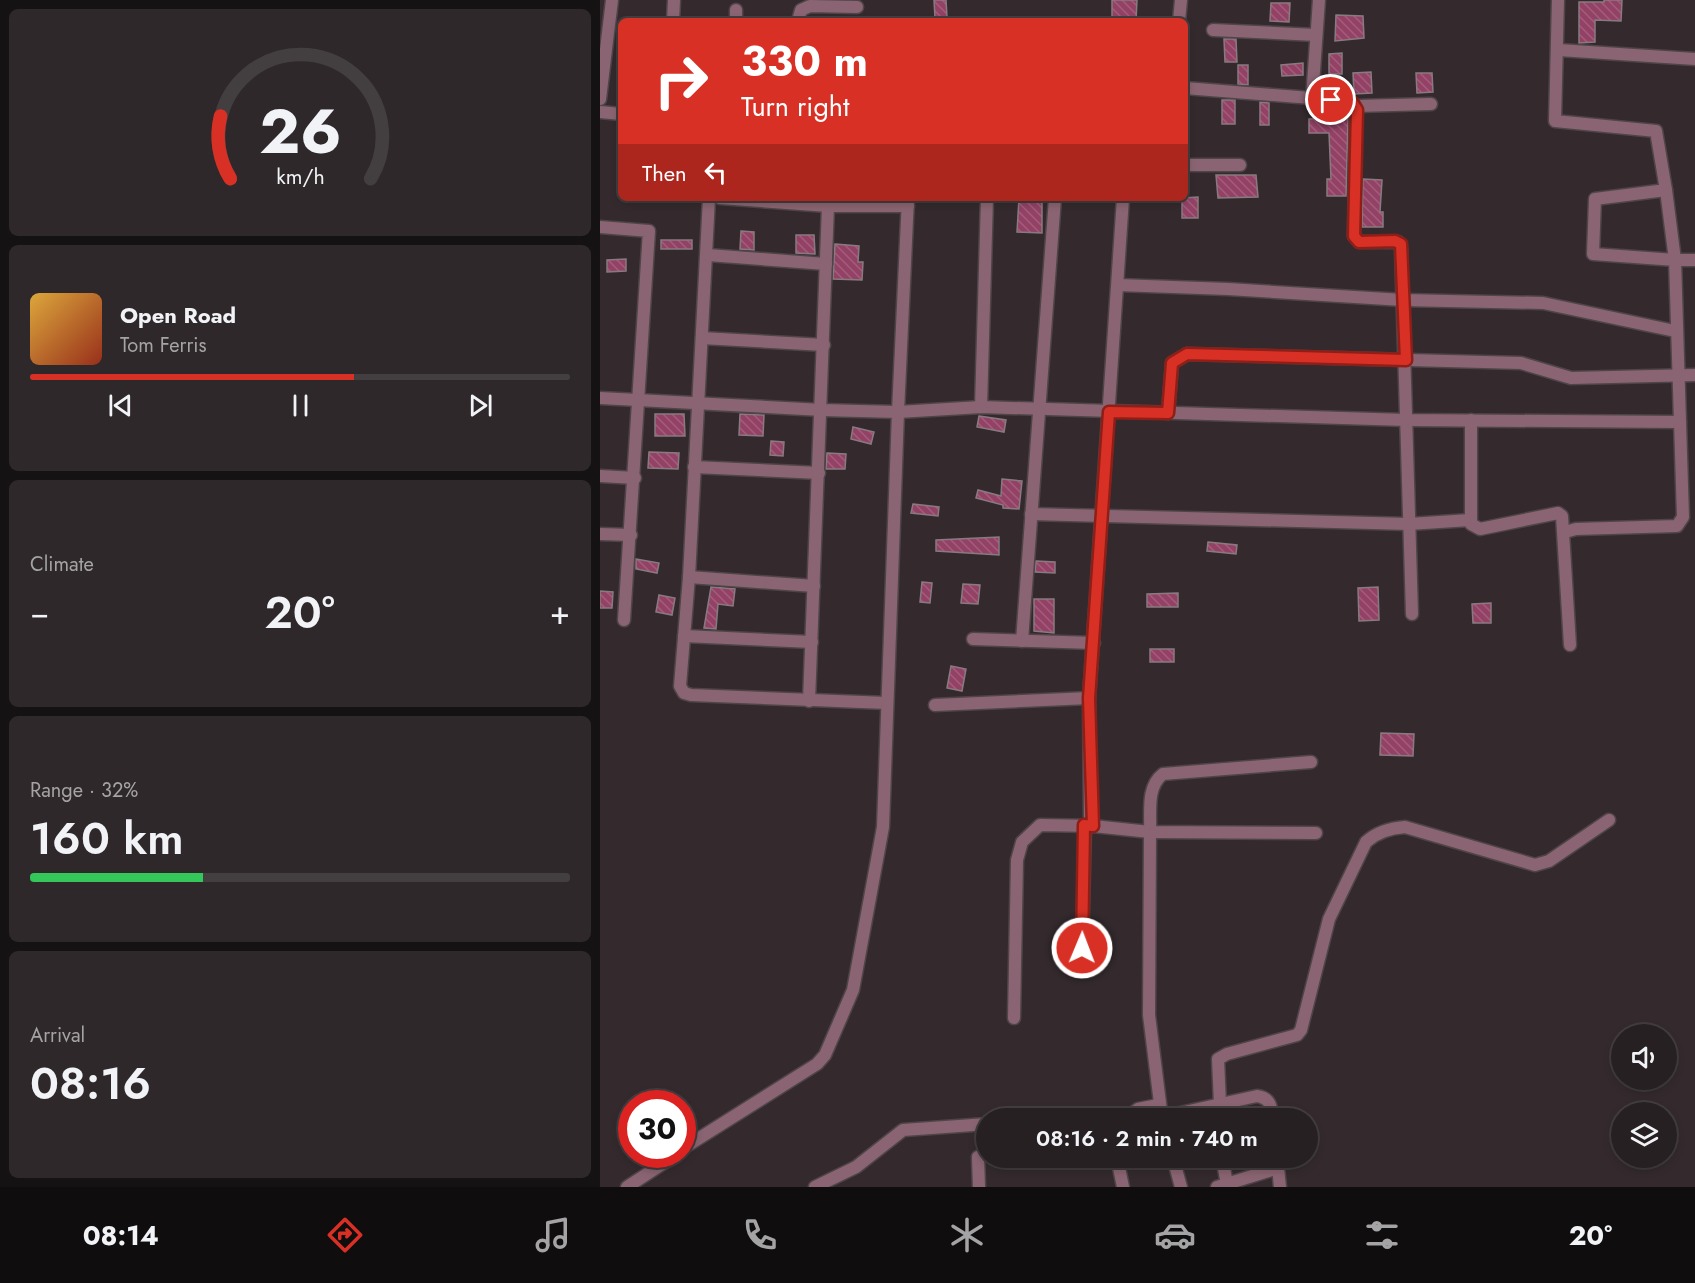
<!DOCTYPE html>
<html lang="en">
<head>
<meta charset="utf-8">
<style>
	:root { --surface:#272022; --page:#2f282a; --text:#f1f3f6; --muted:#a4a3a5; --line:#433e40; --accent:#d93025 }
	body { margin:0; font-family:Jost,sans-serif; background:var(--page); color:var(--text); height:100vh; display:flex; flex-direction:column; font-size:22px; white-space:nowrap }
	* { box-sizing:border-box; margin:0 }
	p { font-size:20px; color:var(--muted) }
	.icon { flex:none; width:33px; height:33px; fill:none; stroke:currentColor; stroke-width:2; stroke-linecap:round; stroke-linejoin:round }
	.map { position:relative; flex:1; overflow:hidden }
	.panel { display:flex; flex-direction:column; gap:9px; padding:9px; background:#151213; width:600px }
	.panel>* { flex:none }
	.top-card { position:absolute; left:18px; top:18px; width:570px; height:183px; border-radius:9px; box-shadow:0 3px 9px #0003,0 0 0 2px var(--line); background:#d93025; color:#fff; overflow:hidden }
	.tools { position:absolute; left:1011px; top:1024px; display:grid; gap:12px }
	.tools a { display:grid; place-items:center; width:66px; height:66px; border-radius:50%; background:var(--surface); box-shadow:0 3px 9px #0003,0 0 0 2px var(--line); font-size:30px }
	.speed { position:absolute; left:18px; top:1090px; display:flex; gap:12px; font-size:30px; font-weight:700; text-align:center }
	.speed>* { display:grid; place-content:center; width:78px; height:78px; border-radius:50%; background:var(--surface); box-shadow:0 3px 9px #0003,0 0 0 2px var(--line); line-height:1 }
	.speed .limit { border:9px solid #d22; background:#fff; color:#111 }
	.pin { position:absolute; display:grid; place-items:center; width:51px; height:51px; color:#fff; margin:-26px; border:3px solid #fff; border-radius:50%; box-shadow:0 2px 6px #0007 }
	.me { position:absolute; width:66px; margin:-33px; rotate:1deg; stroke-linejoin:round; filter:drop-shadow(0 0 4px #0008) }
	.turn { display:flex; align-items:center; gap:21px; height:126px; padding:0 24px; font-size:27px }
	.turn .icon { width:78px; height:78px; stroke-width:2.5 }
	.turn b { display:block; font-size:42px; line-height:51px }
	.then { display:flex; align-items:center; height:57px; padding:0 24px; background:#0003; gap:12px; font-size:22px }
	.big { font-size:45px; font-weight:600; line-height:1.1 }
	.panel .widget { flex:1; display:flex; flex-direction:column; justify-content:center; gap:9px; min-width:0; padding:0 21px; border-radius:9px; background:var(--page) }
	.panel .dial { align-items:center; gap:0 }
	.dial svg { height:156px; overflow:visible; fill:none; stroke:var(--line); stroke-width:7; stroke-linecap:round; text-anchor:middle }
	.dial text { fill:var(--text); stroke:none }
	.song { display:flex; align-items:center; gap:18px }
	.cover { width:72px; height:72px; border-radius:9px; background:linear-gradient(135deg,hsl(40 70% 55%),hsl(10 70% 35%)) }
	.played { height:6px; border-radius:3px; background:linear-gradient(90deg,var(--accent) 60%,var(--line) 60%) }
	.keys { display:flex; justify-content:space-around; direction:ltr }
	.heat { display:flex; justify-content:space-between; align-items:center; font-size:33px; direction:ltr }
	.charge { height:9px; border-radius:4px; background:linear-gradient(90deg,#34c759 32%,var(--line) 0) }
	.trip { position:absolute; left:376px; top:1108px; width:342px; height:60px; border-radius:30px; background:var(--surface); box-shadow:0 3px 9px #0003,0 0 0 2px var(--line); font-weight:600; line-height:60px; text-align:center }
	.tabs { display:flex; height:96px; justify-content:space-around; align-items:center; background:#100d0e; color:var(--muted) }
	.tabs .icon { width:42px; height:42px }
	.tabs .active { color:var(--accent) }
	.tabs b { font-size:27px; color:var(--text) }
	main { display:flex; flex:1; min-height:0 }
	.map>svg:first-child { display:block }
</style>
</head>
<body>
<main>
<section class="panel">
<div class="widget dial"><svg viewBox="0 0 100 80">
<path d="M14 69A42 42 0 1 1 86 69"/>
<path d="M14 69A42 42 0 0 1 9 37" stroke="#d93025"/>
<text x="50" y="56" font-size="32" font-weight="700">26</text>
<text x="50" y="72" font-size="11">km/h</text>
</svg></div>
<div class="widget">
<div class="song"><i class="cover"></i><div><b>Open Road</b><p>Tom Ferris</p></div></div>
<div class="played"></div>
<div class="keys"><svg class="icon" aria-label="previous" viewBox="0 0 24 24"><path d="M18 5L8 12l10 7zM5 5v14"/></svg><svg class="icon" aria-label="pause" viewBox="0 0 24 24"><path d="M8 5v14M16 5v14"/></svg><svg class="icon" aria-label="next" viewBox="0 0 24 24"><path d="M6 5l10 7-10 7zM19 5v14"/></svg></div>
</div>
<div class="widget"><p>Climate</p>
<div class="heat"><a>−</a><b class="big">20°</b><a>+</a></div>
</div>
<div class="widget"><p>Range · 32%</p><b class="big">160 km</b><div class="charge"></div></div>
<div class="widget"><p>Arrival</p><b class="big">08:16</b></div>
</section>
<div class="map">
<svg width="1095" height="1187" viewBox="0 0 1095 1187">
	<defs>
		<pattern id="building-back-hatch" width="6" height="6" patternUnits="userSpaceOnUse" patternTransform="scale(1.5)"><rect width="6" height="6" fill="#934266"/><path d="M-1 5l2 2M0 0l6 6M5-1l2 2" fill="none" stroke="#a35d7c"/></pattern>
	</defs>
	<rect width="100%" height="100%" fill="#342a2e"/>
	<g fill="url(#building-back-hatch)" stroke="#887b80" stroke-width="1.5">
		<polygon points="334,0 346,0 347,17 335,18"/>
		<polygon points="512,0 537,0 536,21 512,21"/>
		<polygon points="1004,0 1022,0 1021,21 995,20 995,42 979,43 979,2 1004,2"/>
		<polygon points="671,3 690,3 689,22 670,21"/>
		<polygon points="736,15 763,16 764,38 735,41"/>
		<polygon points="624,39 636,39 637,62 625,62"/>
		<polygon points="742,53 742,74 729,74 729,54"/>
		<polygon points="703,63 703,75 682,76 681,65"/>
		<polygon points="638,65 648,65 648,85 638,84"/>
		<polygon points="771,72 772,93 754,94 753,73"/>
		<polygon points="816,73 832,73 833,92 817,93"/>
		<rect x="622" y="100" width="13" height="24"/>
		<polygon points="660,102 669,103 669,125 660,125"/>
		<polygon points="732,118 748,119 746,196 727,196 727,179 731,179 729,133 709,133 709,119"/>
		<polygon points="616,175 656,175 658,197 618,198"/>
		<polygon points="763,179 782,180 780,212 783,212 783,227 762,227"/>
		<polygon points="598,197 598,218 582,218 582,198"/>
		<polygon points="419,198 442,198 442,233 417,232"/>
		<polygon points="141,231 154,232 154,250 140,249"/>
		<polygon points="196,235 214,235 215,254 196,253"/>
		<rect x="61" y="240" width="31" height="9"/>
		<polygon points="235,244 259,246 258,262 263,262 262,280 233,279"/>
		<polygon points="26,259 26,271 7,272 7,260"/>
		<polygon points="55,414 84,414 85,436 55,436"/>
		<polygon points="140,414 164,415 163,436 139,435"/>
		<polygon points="379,416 406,420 404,432 377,427"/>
		<polygon points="253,427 274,432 271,444 251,439"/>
		<polygon points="171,441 184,442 183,456 170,455"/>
		<polygon points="49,452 79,453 78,469 48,468"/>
		<polygon points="227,453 246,454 245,469 226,469"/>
		<polygon points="402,479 422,481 419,509 403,508 403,505 376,498 378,490 401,496"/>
		<polygon points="313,504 339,507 338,516 311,513"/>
		<polygon points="399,537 399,555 336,551 336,540"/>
		<polygon points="608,542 637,545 636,554 607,551"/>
		<polygon points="36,559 59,563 57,573 36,569"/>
		<polygon points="436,561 455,562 455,573 435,572"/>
		<polygon points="322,582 332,583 330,603 320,602"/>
		<polygon points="363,584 380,585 378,604 361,603"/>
		<polygon points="111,587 135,589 133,606 118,604 116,629 104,628"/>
		<polygon points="778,587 779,620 759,621 758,588"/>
		<polygon points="0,591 13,592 12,608 0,608"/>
		<polygon points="578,593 578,607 547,607 547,594"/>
		<polygon points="59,595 75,598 72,615 56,612"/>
		<polygon points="434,599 454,599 454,633 434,631"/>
		<polygon points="891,603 891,623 873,623 872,604"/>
		<rect x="550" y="649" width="24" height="13"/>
		<polygon points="351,666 366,669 362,691 347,688"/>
		<polygon points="781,733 814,734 813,756 780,755"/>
	</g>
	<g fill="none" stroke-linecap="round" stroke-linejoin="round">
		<defs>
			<g id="minor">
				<polyline points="73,21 74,0"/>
				<polyline points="136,21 136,10"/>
				<polyline points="198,21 201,10 210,6 257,7"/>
				<polyline points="579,21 581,0"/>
				<polyline points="613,30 716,35"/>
				<polyline points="959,50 1095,59"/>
				<polyline points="585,88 749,101 756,106 754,236 759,242 798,242 801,248 812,614"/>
				<polyline points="0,99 12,0"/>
				<polyline points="712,99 719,0"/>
				<polyline points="756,106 831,104"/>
				<polyline points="0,112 21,114"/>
				<polyline points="585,165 640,165"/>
				<polyline points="1066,190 1075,260 1095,260"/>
				<polyline points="109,198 89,577 80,686 84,693 91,695 287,703"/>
				<polyline points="120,198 228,206 308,206"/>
				<polyline points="523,198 489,698 490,816 493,826 550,832 549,1015 562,1119"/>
				<polyline points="0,227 49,231 24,620"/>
				<polyline points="108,255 226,264"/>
				<polyline points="518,285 628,289 803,300 943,303 1075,331"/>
				<polyline points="102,338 224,345"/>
				<polyline points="0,398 222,410 298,412 381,407 806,420 1080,422 1075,260 993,254 995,199 1066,190 1056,131 955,121 958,0"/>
				<polyline points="381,407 387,198"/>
				<polyline points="568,413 572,363 587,354 921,363 971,378 1095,375"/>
				<polyline points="871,420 871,524 880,529 958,513 962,516 970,645"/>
				<polyline points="94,467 219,473"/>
				<polyline points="0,476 35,478"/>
				<polyline points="431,514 809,524 870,520"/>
				<polyline points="965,532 976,529 1077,526 1083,517 1080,422"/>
				<polyline points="0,534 31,535"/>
				<polyline points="89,577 214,586"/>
				<polyline points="84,636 212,642"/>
				<polyline points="373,639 494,643"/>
				<polyline points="422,641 455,198"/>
				<polyline points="209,701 228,206"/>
				<polyline points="335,705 489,698"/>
				<path d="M711 762 563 774C546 787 551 812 550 832L716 833"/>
				<polyline points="482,948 485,825"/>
				<polyline points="414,1018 417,860 422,842 440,825 493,826"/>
				<path d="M620 1104 618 1059 627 1054 697 1035 701 1030 729 919 766 842C777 832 790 828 805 827L935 865 949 861 1009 820"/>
				<path d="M562 1117 657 1096C671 1098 671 1107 673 1119"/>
				<polyline points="525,1119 538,1109 558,1105"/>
				<polyline points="82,1149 217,1064 225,1055 253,990 283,827 298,412 308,198"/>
				<polyline points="517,1158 523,1187"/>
				<polyline points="573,1158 581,1187"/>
				<polyline points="622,1158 627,1184"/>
				<polyline points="677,1158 680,1187"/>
				<polyline points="27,1187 76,1155"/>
				<polyline points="215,1187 256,1167 303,1130 387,1124"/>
				<polyline points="379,1187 378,1157 387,1152"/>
				<polyline points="617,1187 678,1168"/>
			</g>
		</defs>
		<use href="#minor" stroke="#4f4549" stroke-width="15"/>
		<use href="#minor" stroke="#8a6472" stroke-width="12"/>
	</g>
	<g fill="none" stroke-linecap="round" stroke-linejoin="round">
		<defs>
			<polyline id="route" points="482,948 484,825 493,826 489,698 509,412 568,413 572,363 587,354 806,360 801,244 795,241 759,242 754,236 757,110 752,102 731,100"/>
		</defs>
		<use href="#route" stroke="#8d1f18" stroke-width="15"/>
		<use href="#route" stroke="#d93025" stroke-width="10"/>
	</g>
</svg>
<div class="tools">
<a><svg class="icon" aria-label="sound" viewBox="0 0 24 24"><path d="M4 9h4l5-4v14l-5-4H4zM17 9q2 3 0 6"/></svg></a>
<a><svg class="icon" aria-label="layers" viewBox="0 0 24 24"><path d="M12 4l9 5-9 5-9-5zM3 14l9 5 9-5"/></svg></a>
</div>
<div class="speed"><div class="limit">30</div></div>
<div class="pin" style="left:731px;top:100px;background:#d93025"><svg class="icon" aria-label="arrive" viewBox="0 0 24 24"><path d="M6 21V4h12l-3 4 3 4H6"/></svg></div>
<svg class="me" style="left:482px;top:948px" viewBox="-20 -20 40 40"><circle r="17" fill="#d93025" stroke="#fff" stroke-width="3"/><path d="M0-11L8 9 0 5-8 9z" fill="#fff"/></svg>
<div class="trip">08:16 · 2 min · 740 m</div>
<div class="top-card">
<div class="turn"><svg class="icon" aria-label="right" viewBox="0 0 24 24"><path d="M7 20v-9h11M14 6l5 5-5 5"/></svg><div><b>330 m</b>Turn right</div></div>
<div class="then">Then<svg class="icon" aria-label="left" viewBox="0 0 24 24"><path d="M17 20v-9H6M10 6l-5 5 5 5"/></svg></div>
</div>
</div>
</main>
<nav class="tabs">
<b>08:14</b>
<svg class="icon active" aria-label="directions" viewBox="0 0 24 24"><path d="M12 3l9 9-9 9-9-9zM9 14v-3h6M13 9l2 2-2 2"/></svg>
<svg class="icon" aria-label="music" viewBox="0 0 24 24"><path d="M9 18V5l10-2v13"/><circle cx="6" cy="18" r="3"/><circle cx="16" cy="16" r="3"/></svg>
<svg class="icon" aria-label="phone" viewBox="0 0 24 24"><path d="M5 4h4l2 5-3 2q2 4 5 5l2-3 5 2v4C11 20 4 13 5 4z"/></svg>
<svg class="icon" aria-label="climate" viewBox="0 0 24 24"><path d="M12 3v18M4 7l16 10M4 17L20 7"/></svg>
<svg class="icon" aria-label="car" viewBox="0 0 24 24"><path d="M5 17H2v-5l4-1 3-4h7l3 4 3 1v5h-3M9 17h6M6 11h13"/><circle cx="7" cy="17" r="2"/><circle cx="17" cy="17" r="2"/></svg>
<svg class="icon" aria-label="filters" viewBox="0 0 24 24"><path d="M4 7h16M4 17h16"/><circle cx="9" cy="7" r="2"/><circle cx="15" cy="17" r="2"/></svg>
<b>20°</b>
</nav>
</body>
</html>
